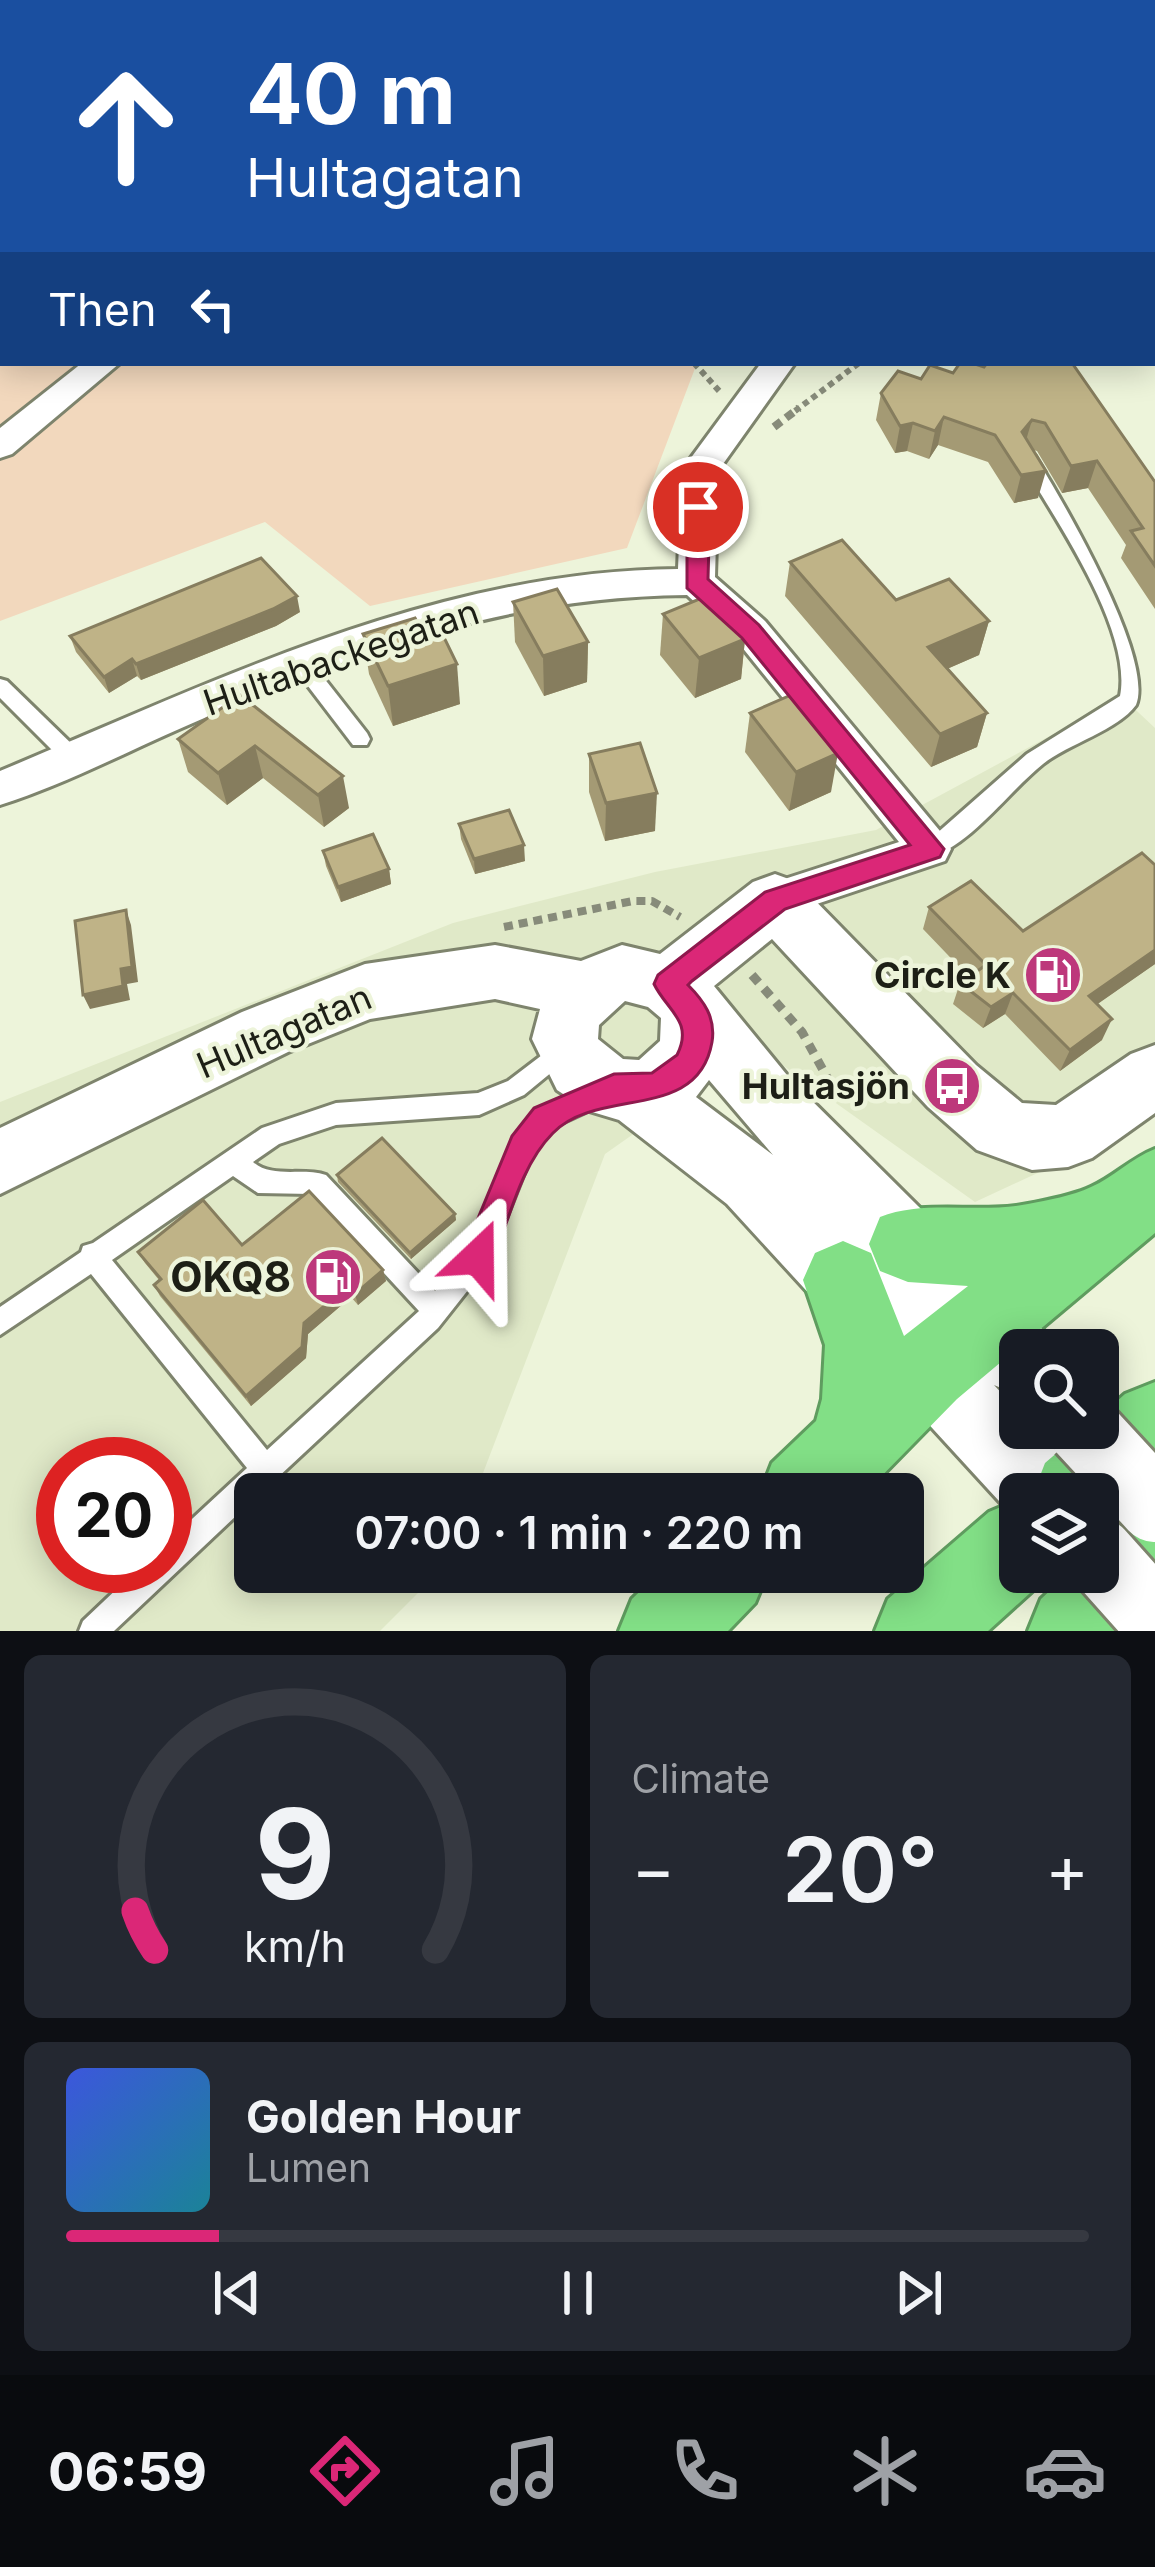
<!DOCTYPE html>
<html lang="en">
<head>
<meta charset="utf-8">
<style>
	:root { --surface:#171b24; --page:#242831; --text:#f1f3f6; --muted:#9ea1a6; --line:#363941; --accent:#db2777 }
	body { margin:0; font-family:Inter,sans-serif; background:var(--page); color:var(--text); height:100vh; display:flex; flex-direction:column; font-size:45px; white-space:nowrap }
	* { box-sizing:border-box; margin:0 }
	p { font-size:39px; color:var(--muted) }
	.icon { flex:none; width:66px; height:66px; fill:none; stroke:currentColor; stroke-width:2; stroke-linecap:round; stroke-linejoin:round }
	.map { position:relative; height:1631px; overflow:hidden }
	.sheet { display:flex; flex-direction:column; gap:24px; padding:24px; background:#0d0f14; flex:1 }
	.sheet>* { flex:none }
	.guide { position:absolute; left:0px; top:0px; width:1155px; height:366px; box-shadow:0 6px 30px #0003; background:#1a4fa0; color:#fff; overflow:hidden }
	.fabs { position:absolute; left:999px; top:1329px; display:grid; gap:24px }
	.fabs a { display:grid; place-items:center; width:120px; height:120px; border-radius:18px; background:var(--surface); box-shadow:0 6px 30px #0003; font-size:60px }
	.speed { position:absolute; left:36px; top:1437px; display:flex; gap:24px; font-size:60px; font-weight:700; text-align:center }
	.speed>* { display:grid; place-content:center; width:156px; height:156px; border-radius:50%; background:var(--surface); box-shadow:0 6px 30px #0003; line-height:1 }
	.speed .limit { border:18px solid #d22; background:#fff; color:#111 }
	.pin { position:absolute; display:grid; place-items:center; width:102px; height:102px; color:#fff; margin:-51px; border:6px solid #fff; border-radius:50%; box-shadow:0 3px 12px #0007 }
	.me { position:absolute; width:132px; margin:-66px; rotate:23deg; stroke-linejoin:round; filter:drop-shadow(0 0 9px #0008) }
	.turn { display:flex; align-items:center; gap:42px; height:252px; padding:0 48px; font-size:54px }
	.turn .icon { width:156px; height:156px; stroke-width:2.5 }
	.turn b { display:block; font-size:84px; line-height:102px }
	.then { display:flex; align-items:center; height:114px; padding:0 48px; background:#0003; gap:24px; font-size:45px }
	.big { font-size:90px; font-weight:600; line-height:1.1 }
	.sheet .tile { flex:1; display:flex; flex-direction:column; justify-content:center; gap:18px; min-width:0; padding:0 42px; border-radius:18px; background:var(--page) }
	.sheet .dial { align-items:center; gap:0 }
	.dial svg { height:312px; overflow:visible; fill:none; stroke:var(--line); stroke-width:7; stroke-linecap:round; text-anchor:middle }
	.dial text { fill:var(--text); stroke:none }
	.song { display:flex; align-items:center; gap:36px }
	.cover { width:144px; height:144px; border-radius:18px; background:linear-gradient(135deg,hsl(230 70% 55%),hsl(190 70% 35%)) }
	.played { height:12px; border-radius:6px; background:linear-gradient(90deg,var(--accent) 15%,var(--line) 15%) }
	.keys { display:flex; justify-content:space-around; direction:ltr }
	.heat { display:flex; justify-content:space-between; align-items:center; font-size:66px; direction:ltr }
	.sheet .tiles { flex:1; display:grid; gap:24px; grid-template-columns:1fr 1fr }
	.tile:last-child { grid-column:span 2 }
	.trip { position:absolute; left:234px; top:1473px; width:690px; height:120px; border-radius:18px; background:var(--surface); box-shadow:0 6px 30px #0003; font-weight:600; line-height:120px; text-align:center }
	.tab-bar { display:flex; height:192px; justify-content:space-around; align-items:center; background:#090b0e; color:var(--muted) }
	.tab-bar .icon { width:84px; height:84px }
	.tab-bar .selected { color:var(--accent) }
	.tab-bar b { font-size:54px; color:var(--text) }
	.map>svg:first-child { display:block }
</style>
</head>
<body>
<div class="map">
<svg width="1155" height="1631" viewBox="0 0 1155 1631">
	<rect width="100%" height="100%" fill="#edf4da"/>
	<path fill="#e0e9c8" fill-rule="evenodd" d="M1122 697 1155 728V1111L1124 1133 975 1202 757 1047 605 1154 475 1494H255V1572H439L380 1631H0V1102L453 923 655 872 876 830ZM63 1464H165V1566H63Z"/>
	<g fill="#f2d8bd">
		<polygon points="384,0 1155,0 1155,181 1152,3 376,3"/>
		<polygon points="0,324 3,363 697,363 627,548 370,606 265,522 0,621"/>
	</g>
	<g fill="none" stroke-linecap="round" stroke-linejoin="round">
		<defs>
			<g id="lane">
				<path d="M1029 454 1035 456C1062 500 1155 658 1136 705 1118 730 1068 744 1043 764 1007 793 975 841 930 858L922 855 919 849 1027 754 1120 696C1133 630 1054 517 1020 460Z"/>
				<polygon points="302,657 309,659 367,733 370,739 367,745 353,745 295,669 292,664"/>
				<polygon points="0,679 7,681 80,752 83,758 80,764 66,764 0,698"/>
				<path d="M567 1036 575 1039 579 1046 575 1053 524 1095 479 1115 336 1125 279 1144 253 1162C272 1179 302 1167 326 1175L435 1291 469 1249 514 1138 537 1111 599 1083 607 1086 611 1094 607 1102 553 1127 532 1153 487 1266 438 1328 260 1494H255V1498L114 1631H79L83 1621 141 1566H165V1544L247 1468 91 1274 0 1335V1307L81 1252 83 1246 93 1243 262 1128 336 1103 478 1093 508 1081ZM233 1176 258 1193 311 1194 419 1311 267 1450 112 1260Z"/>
			</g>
			<g id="street">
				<rect x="0" y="185" width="3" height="18"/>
				<polygon points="82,363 120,363 12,454 0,458 0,428"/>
				<path d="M761 363H795L718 471 715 577 765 621 945 837 951 849 945 861 775 918 760 913 753 900 760 887 899 842 737 641 687 595C500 597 355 653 186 726 124 753 63 785 0 805V771C219 680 436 571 678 569L682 470Z"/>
			</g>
			<path id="secondary" d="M775 874 797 882 976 1065 1022 1103 1056 1105 1131 1054 1155 1045V1113L1092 1158 1068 1167 1032 1170 977 1150 928 1107 772 939 714 986 791 1080 1046 1333 1054 1350H1020V1396L994 1385 1020 1413V1428H1034L1071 1466 1082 1494H1020V1524L727 1204 619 1120 589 1111 557 1090 532 1039 540 1009 495 999 370 1019 288 1052 0 1194V1128L242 1012 365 964 495 945 581 961 622 945 660 954 753 882ZM625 1001 648 1007 661 1018 660 1041 639 1060 623 1059 598 1039 599 1025ZM709 1080 773 1155 696 1097Z"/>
			<g id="highway">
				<path d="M1155 1149V1233L957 1399 864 1494H760L772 1463 816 1421 822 1399 825 1345 803 1280 815 1253 843 1241 871 1253 904 1336 968 1286 908 1282 880 1271 869 1244 880 1217C925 1199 978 1214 1028 1204 1048 1200 1072 1196 1091 1187 1114 1177 1130 1159 1155 1149Z"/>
				<polygon points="1155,1382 1155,1481 1098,1528 1098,1494 1033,1494 1045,1463 1086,1428 1098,1428 1098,1418 1125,1394"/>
				<polygon points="1020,1499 1020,1572 1051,1574 988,1631 875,1631 888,1599 989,1512"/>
				<polygon points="1155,1510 1155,1615 1138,1631 1028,1631 1041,1599 1070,1572 1098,1572 1098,1547 1124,1523"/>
				<polygon points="660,1572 768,1572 755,1603 728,1631 619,1631 632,1599"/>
			</g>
		</defs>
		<use href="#lane" stroke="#7e846d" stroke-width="6"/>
		<use href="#street" stroke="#7e846d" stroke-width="6"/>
		<use href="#secondary" stroke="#7e846d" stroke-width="6"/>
		<use href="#highway" stroke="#5f9c5f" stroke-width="6"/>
		<g stroke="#878b7a" stroke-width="6" stroke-dasharray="6 4.5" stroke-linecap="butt">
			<polyline points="694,363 721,393"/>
			<polyline points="795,411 859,363"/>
		</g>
		<g stroke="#878b7a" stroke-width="8" stroke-dasharray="9 6" stroke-linecap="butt">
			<polyline points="774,427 799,408"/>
			<polyline points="504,927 633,901 652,901 680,917"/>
		</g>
		<polyline stroke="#878b7a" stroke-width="9" stroke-dasharray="10 8" stroke-linecap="butt" points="752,975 802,1032 839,1099"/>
		<use href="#lane" fill="#fff" fill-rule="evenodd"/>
		<use href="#street" fill="#fff" fill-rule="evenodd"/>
		<use href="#secondary" fill="#fff" fill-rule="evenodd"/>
		<use href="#highway" fill="#82df86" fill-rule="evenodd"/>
		<defs>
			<g id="secondary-bridge">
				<polyline points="1083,1428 1155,1506"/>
				<polyline points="1098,1554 1155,1618"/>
			</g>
		</defs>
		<use href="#secondary-bridge" stroke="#7e846d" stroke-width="78" stroke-linecap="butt"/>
		<use href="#secondary-bridge" stroke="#fff" stroke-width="72"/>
	</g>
	<g fill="#a49a74">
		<polygon points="953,373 1155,482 1155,609 1121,558 1126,545 1088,488 1062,493 1037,451 1033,450 1038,498 1014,503 988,462 938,445 929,459 907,451 895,453 876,420 881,393 921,379"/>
		<polygon points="790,562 896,600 989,621 979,655 947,669 987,713 977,747 931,767 785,596"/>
		<polygon points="513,602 588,642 587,682 544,696 515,642"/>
		<polygon points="300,612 276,626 141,680 137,676 109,693 76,652 70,636"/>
		<polygon points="663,614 745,639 741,679 695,698 660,655"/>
		<polygon points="363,634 460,704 393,726 369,674"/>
		<polygon points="240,695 349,808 324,827 263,778 227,805 188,772 178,739"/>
		<polygon points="750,713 831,792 789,811 745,752"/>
		<polygon points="589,754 655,831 605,841 589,792"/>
		<polygon points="459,824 525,861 475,874 461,839"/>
		<polygon points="323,851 389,869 391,884 341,902 326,866"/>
		<polygon points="929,907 1023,931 1155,964 1097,1004 1102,1040 1060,1071 1005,1014 983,1028 953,1004 960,983 969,977 923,929"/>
		<polygon points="337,1175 455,1214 456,1220 411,1259 338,1182"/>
		<polygon points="242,1245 383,1270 386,1281 358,1305 351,1297 308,1334 306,1358 251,1406 160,1296 154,1285 159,1280 145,1263 138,1252"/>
	</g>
	<g fill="#867d5e">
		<polygon points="3,86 3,103 0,105 0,87"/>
		<polygon points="944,417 938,445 929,459 935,431"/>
		<polygon points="1032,420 1024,447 1022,432"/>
		<polygon points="913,423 907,451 895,453 900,426"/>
		<polygon points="1097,461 1088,488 1062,493 1071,466"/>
		<polygon points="1046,471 1038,498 1014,503 1021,475"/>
		<polygon points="297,596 300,612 276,626 141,680 136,664"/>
		<polygon points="989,621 979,655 919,681 928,647"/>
		<polygon points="745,639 741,679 695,698 699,658"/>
		<polygon points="588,642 587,682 544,696 543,656"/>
		<polygon points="132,659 137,676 109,693 104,677"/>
		<polygon points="457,664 460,704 393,726 388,686"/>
		<polygon points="987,713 977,747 931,767 940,734"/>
		<polygon points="255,746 263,778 227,805 218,773"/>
		<polygon points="838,753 831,792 789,811 796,772"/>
		<polygon points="343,776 349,808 324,827 318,795"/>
		<polygon points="657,793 655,831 605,841 606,803"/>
		<polygon points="524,845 525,861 475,874 474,859"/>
		<polygon points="389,869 391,884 341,902 338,887"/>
		<polygon points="126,910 131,925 138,982 127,984 130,1000 90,1009 83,995 121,969"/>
		<polygon points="1155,950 1155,964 1079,1017 1089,996"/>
		<polygon points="1013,993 1005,1014 983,1028 991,1007"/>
		<polygon points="1112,1019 1102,1040 1060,1071 1070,1050"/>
		<polygon points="455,1214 456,1220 411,1259 410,1253"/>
		<polygon points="383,1270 386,1281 358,1305 355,1294"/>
		<polygon points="348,1286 351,1297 308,1334 306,1358 251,1406 246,1396 304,1323"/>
	</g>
	<g fill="#bfb387" stroke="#867d5e" stroke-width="3">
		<polygon points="0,0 183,0 188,3 3,3 3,45 0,43"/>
		<polygon points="3,45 3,86 0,87 0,58"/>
		<polygon points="960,363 972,363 984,367 987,363 1072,363 1155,482 1155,566 1131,531 1143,528 1097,461 1071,466 1045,423 1032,420 1022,432 1046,471 1021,475 995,435 944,417 935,431 913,423 900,426 881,393 898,371 921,379 930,365 953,373"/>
		<polygon points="842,540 896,600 949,579 989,621 928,647 987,713 940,734 790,562"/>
		<polygon points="261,558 297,596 273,609 136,664 132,659 104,677 70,636"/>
		<polygon points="557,589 588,642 543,656 513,602"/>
		<polygon points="709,595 745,639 699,658 663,614"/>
		<polygon points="415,618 423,634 440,629 457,664 388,686 363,634"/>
		<polygon points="240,695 343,776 318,795 255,746 218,773 178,739"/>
		<polygon points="791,695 838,753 796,772 750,713"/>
		<polygon points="640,743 657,793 606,803 589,754"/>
		<polygon points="509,810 524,845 474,859 459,824"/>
		<polygon points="373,834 389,869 338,887 323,851"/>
		<polygon points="1142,853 1155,865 1155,950 1089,996 1112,1019 1070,1050 1013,993 991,1007 960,983 986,965 929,907 971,881 1023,931"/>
		<polygon points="126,910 132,967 121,969 123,986 83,995 75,921"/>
		<polygon points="382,1138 455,1214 410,1253 337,1175"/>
		<polygon points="309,1191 383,1270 355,1294 348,1286 304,1323 302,1347 246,1396 154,1285 161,1279 138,1252 203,1200 242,1245"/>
	</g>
	<path fill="#db2777" stroke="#8e194d" stroke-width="3" d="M698 499 710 507 708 579 759 625 944 849 940 857 785 909 692 981 688 985C704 1001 716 1018 712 1042 698 1123 598 1086 553 1133 519 1167 508 1225 490 1268L478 1272 467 1268 462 1257 512 1136 534 1108 614 1074 652 1073 677 1055C694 1021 667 1011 654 984L658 975 765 892 910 845 742 638 687 588V507Z"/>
	<defs>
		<symbol id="fuel-disc" viewBox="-11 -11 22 22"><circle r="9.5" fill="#bd387b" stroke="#edf4da"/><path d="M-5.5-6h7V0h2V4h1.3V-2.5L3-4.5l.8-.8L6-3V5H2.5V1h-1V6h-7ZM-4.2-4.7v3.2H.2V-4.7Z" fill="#fff"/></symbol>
		<symbol id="bus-disc" viewBox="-11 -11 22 22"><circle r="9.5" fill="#bd387b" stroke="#edf4da"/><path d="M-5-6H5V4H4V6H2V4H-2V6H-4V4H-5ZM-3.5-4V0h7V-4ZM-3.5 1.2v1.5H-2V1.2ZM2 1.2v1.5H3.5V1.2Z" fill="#fff"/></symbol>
	</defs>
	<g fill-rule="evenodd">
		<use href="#fuel-disc" x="1020" y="942" width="66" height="66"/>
		<use href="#bus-disc" x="919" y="1053" width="66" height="66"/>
		<use href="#fuel-disc" x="300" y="1244" width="66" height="66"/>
	</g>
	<g text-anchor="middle" stroke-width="9" stroke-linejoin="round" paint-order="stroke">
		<g font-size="36" fill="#1d1f16" stroke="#edf4da">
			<text transform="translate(341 657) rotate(-19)" y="13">Hultabackegatan</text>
			<text transform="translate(284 1031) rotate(-23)" y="13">Hultagatan</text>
		</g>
		<g font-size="36" font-weight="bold" fill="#1d1f16" stroke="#edf4da" text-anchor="end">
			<text x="1011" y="988">Circle K</text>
			<text x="910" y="1099">Hultasjön</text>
		</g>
		<g font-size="42" font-weight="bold" fill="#1d1f16" stroke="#edf4da" text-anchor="end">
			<text x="291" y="1292">OKQ8</text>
		</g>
	</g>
</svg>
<div class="fabs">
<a><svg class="icon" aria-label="search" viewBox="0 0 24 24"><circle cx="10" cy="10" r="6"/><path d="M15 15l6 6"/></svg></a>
<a><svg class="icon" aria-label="layers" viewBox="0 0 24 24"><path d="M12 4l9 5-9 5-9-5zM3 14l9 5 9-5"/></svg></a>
</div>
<div class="speed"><div class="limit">20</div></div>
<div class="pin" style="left:698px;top:507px;background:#d93025"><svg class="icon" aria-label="arrive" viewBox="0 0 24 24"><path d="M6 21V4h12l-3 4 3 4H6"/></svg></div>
<svg class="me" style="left:478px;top:1257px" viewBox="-20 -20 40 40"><path d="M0-17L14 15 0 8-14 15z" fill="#db2777" stroke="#fff" stroke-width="4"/></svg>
<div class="trip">07:00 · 1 min · 220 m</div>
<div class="guide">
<div class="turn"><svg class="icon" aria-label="ahead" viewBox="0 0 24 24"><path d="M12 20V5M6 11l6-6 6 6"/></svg><div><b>40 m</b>Hultagatan</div></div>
<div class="then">Then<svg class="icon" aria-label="left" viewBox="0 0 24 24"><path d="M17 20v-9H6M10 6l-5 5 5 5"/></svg></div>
</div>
</div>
<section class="sheet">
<div class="tiles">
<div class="tile dial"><svg viewBox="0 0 100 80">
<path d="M14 69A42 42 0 1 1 86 69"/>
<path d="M14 69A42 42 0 0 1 9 59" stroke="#db2777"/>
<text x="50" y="56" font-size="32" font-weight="700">9</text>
<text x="50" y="72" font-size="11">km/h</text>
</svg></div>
<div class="tile"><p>Climate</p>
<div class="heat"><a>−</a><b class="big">20°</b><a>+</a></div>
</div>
<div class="tile">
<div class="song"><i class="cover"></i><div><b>Golden Hour</b><p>Lumen</p></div></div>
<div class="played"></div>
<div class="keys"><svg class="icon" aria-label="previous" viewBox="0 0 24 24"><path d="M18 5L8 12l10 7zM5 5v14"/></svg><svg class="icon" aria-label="pause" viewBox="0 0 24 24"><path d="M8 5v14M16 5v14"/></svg><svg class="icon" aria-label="next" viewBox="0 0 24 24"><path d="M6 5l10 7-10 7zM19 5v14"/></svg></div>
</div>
</div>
</section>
<nav class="tab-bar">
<b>06:59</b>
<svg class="icon selected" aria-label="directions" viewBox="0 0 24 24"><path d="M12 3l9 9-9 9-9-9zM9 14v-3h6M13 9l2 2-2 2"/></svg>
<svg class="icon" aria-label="music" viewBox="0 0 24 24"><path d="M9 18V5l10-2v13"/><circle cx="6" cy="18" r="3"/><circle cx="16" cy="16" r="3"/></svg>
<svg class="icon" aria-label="phone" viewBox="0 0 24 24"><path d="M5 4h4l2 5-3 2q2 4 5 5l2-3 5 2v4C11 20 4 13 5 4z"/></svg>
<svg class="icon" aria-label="climate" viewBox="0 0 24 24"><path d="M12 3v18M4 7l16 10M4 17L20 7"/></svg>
<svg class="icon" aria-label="car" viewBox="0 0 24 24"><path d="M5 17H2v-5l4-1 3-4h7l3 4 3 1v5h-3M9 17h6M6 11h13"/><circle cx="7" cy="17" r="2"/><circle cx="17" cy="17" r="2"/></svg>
</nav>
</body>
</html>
